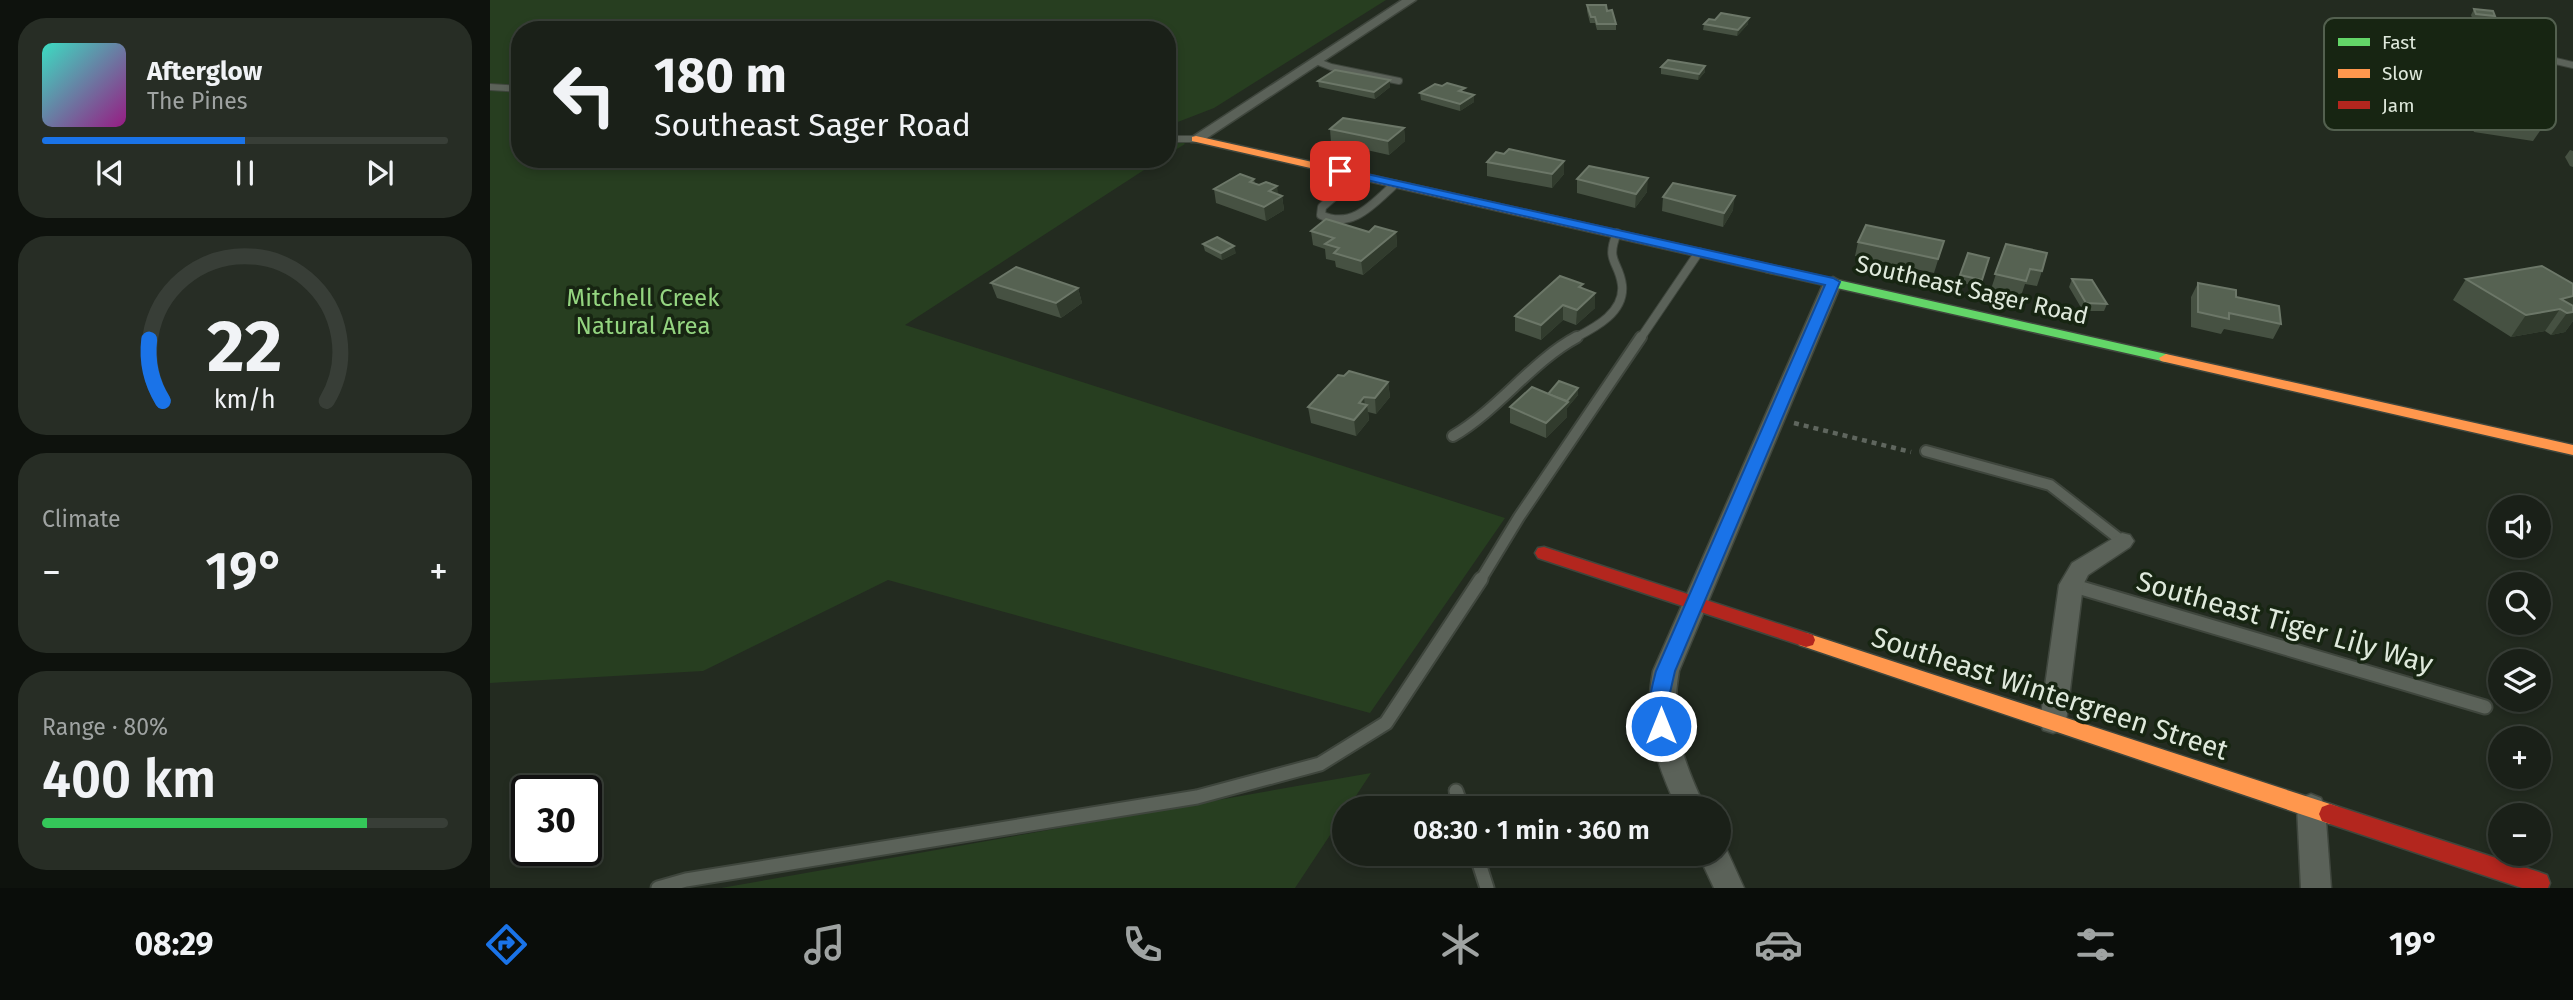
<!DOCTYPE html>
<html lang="en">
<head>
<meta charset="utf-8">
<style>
	:root { --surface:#1a2018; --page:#272d25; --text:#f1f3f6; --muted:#9fa3a2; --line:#383e37; --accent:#1a73e8 }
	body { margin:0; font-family:"Fira Sans",sans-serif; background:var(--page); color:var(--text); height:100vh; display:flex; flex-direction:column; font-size:26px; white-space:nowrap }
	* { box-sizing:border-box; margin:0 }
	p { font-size:23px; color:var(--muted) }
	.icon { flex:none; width:38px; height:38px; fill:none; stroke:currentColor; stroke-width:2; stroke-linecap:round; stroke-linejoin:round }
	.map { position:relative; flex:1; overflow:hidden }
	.side { display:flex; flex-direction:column; gap:18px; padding:18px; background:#0e120d; width:490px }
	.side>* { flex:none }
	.guide { position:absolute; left:21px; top:21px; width:665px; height:147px; border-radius:28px; box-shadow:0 4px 10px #0003,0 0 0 2px var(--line); background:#1a2018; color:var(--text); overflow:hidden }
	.controls { position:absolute; left:1998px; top:495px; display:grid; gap:14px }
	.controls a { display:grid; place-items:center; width:63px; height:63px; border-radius:50%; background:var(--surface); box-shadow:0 4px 10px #0003,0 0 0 2px var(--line); font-size:35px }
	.speed { position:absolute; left:21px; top:775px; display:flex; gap:14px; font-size:35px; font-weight:700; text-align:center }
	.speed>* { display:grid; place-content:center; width:91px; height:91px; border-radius:50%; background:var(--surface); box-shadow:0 4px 10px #0003,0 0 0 2px var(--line); line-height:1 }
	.speed .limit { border:4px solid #111; border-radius:10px; background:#fff; color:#111 }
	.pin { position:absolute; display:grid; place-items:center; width:60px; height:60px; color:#fff; margin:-30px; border-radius:14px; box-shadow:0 4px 10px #0006 }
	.me { position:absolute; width:77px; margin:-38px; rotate:0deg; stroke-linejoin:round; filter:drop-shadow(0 0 5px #0008) }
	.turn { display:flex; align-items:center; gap:24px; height:147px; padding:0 28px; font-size:32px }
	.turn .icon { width:91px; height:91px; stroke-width:2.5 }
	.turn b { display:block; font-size:49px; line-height:60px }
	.big { font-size:52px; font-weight:600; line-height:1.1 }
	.side .widget { flex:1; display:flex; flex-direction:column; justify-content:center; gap:10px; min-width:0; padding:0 24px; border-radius:28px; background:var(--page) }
	.side .dial { align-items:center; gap:0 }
	.dial svg { height:182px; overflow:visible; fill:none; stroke:var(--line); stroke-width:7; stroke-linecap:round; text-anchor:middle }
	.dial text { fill:var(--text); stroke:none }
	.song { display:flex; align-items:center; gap:21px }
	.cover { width:84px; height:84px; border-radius:10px; background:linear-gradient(135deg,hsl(170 70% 55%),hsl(310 70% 35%)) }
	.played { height:7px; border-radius:4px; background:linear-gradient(90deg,var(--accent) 50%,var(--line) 50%) }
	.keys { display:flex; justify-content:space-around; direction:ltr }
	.heat { display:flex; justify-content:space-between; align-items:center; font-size:38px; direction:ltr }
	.charge { height:10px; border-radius:5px; background:linear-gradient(90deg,#34c759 80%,var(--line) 0) }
	.trip { position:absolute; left:842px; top:796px; width:399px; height:70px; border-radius:35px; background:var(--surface); box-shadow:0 4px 10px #0003,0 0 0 2px var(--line); font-weight:600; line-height:70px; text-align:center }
	.tab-bar { display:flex; height:112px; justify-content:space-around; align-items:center; background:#0a0d0a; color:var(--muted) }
	.tab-bar .icon { width:49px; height:49px }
	.tab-bar .on { color:var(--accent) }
	.tab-bar b { font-size:32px; color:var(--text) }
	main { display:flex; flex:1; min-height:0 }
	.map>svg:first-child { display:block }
</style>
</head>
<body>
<main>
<section class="side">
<div class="widget">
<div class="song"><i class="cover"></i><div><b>Afterglow</b><p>The Pines</p></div></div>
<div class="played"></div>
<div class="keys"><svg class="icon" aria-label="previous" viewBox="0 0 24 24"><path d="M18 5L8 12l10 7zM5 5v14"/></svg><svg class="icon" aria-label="pause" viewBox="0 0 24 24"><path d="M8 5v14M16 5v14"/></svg><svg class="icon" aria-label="next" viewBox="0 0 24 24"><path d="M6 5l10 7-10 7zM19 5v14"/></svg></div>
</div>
<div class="widget dial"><svg viewBox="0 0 100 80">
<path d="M14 69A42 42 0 1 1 86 69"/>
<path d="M14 69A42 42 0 0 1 8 42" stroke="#1a73e8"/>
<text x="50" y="56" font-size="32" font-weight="700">22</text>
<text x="50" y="72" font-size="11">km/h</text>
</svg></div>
<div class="widget"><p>Climate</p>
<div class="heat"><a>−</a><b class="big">19°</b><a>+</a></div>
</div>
<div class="widget"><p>Range · 80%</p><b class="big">400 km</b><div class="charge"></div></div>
</section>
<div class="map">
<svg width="2083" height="888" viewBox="0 0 2083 888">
	<rect width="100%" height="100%" fill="#232b20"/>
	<g fill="#273e20">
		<polygon points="0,0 896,0 724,108 680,125 695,144 677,155 677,30 30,30 30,159 671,159 415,325 1015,518 880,713 398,580 213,671 0,683"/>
		<polygon points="881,773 858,808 854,808 854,814 805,888 231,888"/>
	</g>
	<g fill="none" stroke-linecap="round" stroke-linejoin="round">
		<defs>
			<g id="lane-far3">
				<polyline points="1996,45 2083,65"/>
				<polyline points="826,61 841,67 909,81"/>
				<polyline points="0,87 30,89"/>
				<polyline points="677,139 706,139"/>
			</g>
			<g id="lane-far2">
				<path d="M869 175 832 207 831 215C862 230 883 204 905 184"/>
				<path d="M1083 339C1104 328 1135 313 1132 285 1129 261 1115 262 1127 233"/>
				<polyline points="1150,339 1209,252"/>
			</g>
			<g id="lane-far1">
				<path d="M963 436C1009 409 1042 361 1087 337"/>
				<polyline points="1436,451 1560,485 1632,541"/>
				<polyline points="990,581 1029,517 1151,337"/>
			</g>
			<g id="lane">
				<polyline points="1581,585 1995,707"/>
				<polyline points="966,791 972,808"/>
				<polyline points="986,854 997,888"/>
				<polyline points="168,888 196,880 707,797 830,764 896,723 991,579"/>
			</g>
			<g id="street">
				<polygon points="912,0 926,0 711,142 701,142 699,139"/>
				<path d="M1343 277 1352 282 1189 671C1179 726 1193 759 1215 808H1187C1165 760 1153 725 1163 671L1334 282Z"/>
				<polygon points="1632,533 1640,535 1644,541 1640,547 1598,575 1593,585 1576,722 1573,730 1563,733 1553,730 1550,722 1569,585 1582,563"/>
				<polygon points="1821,794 1831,798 1835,807 1841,888 1811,888 1807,807 1811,798"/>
				<polygon points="1228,842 1234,844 1254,888 1224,888 1208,854 1228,854"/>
			</g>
			<polygon id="fast" points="1281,265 1676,354 1683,358 1676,362 1276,272 1275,269"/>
			<g id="slow">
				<polygon points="706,136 1281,265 1287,269 1281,273 702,141 702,137"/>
				<polygon points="1676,354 2083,445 2083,455 1671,361 1669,358"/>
				<polygon points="1316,633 1840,804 1848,807 1851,814 1848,821 1840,824 1309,645 1307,640 1309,635"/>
			</g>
			<g id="jam">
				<polygon points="1054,547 1323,635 1325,640 1323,645 1316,647 1048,558 1045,553 1048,548"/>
				<polygon points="1840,804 2049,872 2057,875 2060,883 2058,888 2032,888 1840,824 1832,821 1829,814 1832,807"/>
			</g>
		</defs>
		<use href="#lane-far3" stroke="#3f463d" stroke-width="8"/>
		<use href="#lane-far2" stroke="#3f463d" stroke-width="10"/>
		<use href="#lane-far1" stroke="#3f463d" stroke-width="14"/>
		<use href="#lane" stroke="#3f463d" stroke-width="17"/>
		<use href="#street" stroke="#3f463d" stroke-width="3"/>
		<use href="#fast" stroke="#3f463d" stroke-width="3"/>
		<use href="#slow" stroke="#3f463d" stroke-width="3"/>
		<use href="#jam" stroke="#3f463d" stroke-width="3"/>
		<polyline stroke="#5f665e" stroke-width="4.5" stroke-dasharray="5 5" stroke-linecap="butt" points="1304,423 1421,452"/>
		<use href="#lane-far3" stroke="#5b6259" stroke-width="6"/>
		<use href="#lane-far2" stroke="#5b6259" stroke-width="8"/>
		<use href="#lane-far1" stroke="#5b6259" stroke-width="10"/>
		<use href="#lane" stroke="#5b6259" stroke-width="13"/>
		<use href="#street" fill="#5b6259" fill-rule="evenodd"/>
		<use href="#fast" fill="#63d668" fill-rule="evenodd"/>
		<use href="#slow" fill="#ff974d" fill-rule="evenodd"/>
		<use href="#jam" fill="#b3261e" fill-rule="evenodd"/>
	</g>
	<g fill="#465142">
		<polygon points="1097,5 1117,11 1126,24 1126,30 1107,30 1105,23 1100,23 1097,11"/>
		<polygon points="1984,9 2005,16 2002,22 1983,20 1981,15"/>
		<polygon points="1214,24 1258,24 1247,36 1213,30"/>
		<polygon points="1215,66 1215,72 1208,80 1171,74 1171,67"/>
		<polygon points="900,80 900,87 885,99 829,87 828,81"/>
		<polygon points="930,93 975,93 984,95 984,102 970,111 931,100"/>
		<polygon points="1986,108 2052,128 2043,141 1984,132 1979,121"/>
		<polygon points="914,128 915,141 899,155 841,142 840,129"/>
		<polygon points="2080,150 2083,151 2083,167 2080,166 2075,157"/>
		<polygon points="997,162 1074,174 1062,188 997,176"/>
		<polygon points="764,179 765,184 792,196 794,210 776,221 726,203 724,189"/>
		<polygon points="1087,179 1157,192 1145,208 1087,193"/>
		<polygon points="1173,197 1243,210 1233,227 1172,211"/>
		<polygon points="821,231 906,232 907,246 873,275 846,267 845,261 836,259 835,249 823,245"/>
		<polygon points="1454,241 1444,273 1365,256 1368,242"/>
		<polygon points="713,244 746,253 732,260 715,251"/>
		<polygon points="1516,244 1552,271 1547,286 1535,284 1531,296 1501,289"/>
		<polygon points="1478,253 1499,258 1490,287 1468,282"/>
		<polygon points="1582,279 1617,304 1614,311 1593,311 1579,287"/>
		<polygon points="1976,279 2083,284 2083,321 2075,332 2061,335 2055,331 2021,337 1963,300"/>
		<polygon points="501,283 588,288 592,303 571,318 507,298"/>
		<polygon points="1708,283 1746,297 1791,324 1783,339 1734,329 1731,334 1701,327 1701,297"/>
		<polygon points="1092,288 1105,293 1105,308 1086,325 1073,320 1051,340 1025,331 1025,316"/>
		<polygon points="854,376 898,382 900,397 886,414 878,412 879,420 866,436 821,423 818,407"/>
		<polygon points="1088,388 1088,395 1077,408 1077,417 1056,438 1020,423 1020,407 1058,394"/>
	</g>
	<g fill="#313b2d">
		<polygon points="1259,18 1258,24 1247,36 1248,30"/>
		<polygon points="1215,66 1215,72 1208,80 1209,74"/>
		<polygon points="900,80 900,87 885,99 884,92"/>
		<polygon points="984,95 984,102 970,111 970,104"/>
		<polygon points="914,128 915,141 899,155 898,141"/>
		<polygon points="1074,161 1074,174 1062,188 1062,174"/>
		<polygon points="1158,178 1157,192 1145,208 1146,194"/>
		<polygon points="787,186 789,198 792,196 794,210 776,221 774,207 779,191"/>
		<polygon points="1245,196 1243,210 1233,227 1234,213"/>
		<polygon points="906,232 907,246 873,275 871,261"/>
		<polygon points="744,246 746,253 732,260 731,253"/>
		<polygon points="588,288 592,303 571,318 566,303"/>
		<polygon points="1105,293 1105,308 1086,325 1087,310"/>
		<polygon points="2083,296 2083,321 2075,332 2061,335 2077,313 2070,309 2055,331 2021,337 2036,315 2071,299"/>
		<polygon points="1073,305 1073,320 1051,340 1051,325"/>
		<polygon points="898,382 900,397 886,414 885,398"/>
		<polygon points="1088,388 1088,395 1077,408 1077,417 1056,438 1056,423 1076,402"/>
		<polygon points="874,397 875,407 877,405 879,420 866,436 864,420 869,403"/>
	</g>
	<g fill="#566252" stroke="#6c7768" stroke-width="2">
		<polygon points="1097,5 1116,5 1117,11 1122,10 1126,24 1107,24 1105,17 1101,17"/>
		<polygon points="1984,9 2003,11 2005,16 1986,14"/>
		<polygon points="1231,13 1259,18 1248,30 1214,24 1219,19 1225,20"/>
		<polygon points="1178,60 1215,66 1209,74 1171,67"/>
		<polygon points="845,70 900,80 884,92 828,81"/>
		<polygon points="957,83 975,88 969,91 984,95 970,104 930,93 945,84 952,86"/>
		<polygon points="853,118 914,128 898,141 840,129"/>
		<polygon points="1019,149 1074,161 1062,174 997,162 1006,152 1014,154"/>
		<polygon points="1099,166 1158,178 1146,194 1087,179"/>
		<polygon points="750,174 764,179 760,182 769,185 776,182 787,186 779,191 792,196 774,207 724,189"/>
		<polygon points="1183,183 1245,196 1234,213 1173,197"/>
		<polygon points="836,219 879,232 885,226 906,232 871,261 844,253 849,248 835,244 844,238 821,231"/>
		<polygon points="1376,225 1454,241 1448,259 1368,242"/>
		<polygon points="727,237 744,246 731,253 713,244"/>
		<polygon points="1516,244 1557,253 1552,271 1540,269 1536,281 1505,274"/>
		<polygon points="1478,253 1499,258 1492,280 1470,275"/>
		<polygon points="2052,266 2083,284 2083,296 2071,299 2083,306 2083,312 2077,313 2070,309 2036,315 1976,279"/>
		<polygon points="526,267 588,288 566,303 501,283"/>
		<polygon points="1070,276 1093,284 1089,287 1105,293 1087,310 1073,305 1051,325 1025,316"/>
		<polygon points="1582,279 1602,280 1617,304 1596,303"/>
		<polygon points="1708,283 1746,290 1746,297 1789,306 1791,324 1739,313 1739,319 1708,312"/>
		<polygon points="859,371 898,382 885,398 874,397 869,403 877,405 864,420 818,407 848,375 854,376"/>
		<polygon points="1069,381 1088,388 1077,401 1058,394"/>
		<polygon points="1042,387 1078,402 1056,423 1020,407"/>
	</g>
	<path fill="#1a73e8" stroke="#114b97" stroke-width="2" d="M850 168 1343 278 1350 282 1185 671 1179 697 1181 726 1178 732 1171 735 1164 732C1154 713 1161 690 1166 671L1335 285 846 173 844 171Z"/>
	<g text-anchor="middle" stroke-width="7" stroke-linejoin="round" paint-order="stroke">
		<g font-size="24" fill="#dfe9dc" stroke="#172512">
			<text transform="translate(1482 290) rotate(13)" y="8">Southeast Sager Road</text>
		</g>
		<g font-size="24" fill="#94d580" stroke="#172512">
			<text x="153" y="306">Mitchell Creek<tspan x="153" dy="28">Natural Area</tspan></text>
		</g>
		<g font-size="28" fill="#dfe9dc" stroke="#172512">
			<text transform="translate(1795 622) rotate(16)" y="10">Southeast Tiger Lily Way</text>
			<text transform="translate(1560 693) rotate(18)" y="10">Southeast Wintergreen Street</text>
		</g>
	</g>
	<rect x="1834" y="18" width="232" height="112" rx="10" fill="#172512" stroke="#53604f" stroke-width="2"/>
	<rect x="1848" y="38" width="32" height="8" fill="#63d668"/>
	<rect x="1848" y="69" width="32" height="9" fill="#ff974d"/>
	<rect x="1848" y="101" width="32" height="8" fill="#b3261e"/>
	<g font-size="19" fill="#dfe9dc">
		<text x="1892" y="49">Fast</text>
		<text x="1892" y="80">Slow</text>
		<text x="1892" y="112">Jam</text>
	</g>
</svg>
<div class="controls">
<a><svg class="icon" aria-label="sound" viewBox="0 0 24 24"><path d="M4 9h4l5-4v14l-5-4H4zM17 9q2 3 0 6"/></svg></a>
<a><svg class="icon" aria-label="search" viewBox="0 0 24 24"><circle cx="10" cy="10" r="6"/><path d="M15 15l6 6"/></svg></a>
<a><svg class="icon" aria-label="layers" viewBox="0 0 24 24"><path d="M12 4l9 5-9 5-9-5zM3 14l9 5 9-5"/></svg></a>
<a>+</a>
<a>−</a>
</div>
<div class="speed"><div class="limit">30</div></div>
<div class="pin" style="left:850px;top:171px;background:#d93025"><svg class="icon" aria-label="arrive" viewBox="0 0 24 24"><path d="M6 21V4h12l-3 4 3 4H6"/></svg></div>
<svg class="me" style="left:1171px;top:726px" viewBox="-20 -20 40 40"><circle r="17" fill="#1a73e8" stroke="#fff" stroke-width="3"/><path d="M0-11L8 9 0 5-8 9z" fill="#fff"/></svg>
<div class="trip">08:30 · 1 min · 360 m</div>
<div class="guide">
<div class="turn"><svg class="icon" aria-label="left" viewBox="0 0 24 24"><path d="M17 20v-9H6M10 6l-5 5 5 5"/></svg><div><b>180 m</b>Southeast Sager Road</div></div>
</div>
</div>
</main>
<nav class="tab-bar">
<b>08:29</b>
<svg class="icon on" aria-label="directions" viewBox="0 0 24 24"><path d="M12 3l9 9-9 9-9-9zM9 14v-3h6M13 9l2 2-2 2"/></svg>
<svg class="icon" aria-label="music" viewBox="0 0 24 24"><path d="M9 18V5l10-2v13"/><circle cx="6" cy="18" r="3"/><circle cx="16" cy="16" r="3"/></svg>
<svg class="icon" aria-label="phone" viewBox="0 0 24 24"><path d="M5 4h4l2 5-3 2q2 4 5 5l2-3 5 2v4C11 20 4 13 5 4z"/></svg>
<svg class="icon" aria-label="climate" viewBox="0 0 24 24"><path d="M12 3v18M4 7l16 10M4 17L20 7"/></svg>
<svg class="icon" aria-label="car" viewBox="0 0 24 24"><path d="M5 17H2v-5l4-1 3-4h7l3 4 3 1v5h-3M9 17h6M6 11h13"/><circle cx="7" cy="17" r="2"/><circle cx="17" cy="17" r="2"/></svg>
<svg class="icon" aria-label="filters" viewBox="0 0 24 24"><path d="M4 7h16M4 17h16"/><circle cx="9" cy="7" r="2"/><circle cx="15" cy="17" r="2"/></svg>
<b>19°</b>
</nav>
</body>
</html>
